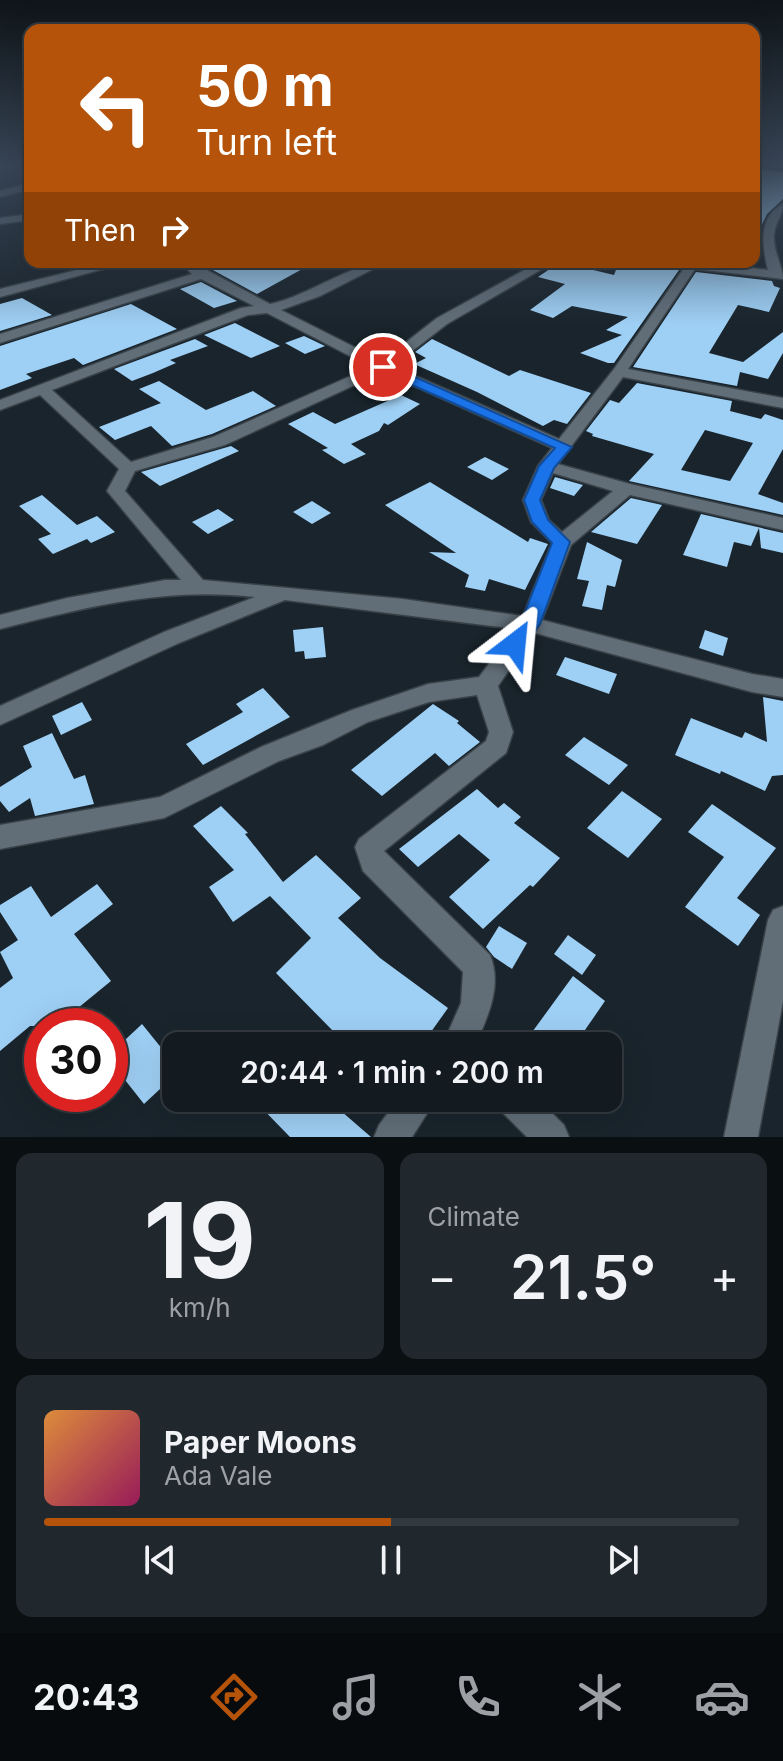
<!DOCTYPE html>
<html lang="en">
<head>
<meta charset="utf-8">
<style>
	:root { --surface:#131b21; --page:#20282e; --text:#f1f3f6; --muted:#9da1a5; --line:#32393f; --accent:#b45309 }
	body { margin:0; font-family:Inter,sans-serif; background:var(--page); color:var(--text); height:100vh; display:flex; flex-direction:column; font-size:30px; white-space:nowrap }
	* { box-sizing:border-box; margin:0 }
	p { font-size:26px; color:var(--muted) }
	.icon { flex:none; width:44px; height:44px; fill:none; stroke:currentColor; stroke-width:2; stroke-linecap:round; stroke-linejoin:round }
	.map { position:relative; height:1137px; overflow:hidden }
	.sheet { display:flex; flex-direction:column; gap:16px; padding:16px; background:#0a0f12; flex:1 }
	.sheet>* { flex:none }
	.top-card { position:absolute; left:24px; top:24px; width:736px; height:244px; border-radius:16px; box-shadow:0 8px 32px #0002,0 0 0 2px var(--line); background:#b45309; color:#fff; overflow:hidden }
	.speed { position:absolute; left:24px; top:1008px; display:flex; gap:16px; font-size:40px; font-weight:700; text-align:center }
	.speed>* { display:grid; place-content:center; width:104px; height:104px; border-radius:50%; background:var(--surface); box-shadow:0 8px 32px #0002,0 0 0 2px var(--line); line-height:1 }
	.speed .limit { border:12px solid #d22; background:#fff; color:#111 }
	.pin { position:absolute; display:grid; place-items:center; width:68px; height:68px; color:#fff; margin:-34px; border:4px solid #fff; border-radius:50%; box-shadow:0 2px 8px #0007 }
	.me { position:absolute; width:88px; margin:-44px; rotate:29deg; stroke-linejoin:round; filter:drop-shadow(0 0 6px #0008) }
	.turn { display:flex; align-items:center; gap:28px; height:168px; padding:0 40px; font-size:36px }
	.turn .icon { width:104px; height:104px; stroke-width:2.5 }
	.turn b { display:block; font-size:56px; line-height:68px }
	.then { display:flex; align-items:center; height:76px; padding:0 40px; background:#0003; gap:16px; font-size:30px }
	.big { font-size:60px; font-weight:600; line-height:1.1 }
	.sheet .widget { flex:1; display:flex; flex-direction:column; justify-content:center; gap:12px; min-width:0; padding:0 28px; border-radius:16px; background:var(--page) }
	.sheet .dial { align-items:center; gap:0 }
	.dial b { font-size:104px; line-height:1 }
	.song { display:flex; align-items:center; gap:24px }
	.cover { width:96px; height:96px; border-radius:12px; background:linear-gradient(135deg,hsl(30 70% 55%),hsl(330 70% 35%)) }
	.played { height:8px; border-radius:4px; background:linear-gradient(90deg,var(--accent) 50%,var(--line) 50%) }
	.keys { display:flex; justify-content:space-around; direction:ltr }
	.heat { display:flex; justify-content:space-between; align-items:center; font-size:44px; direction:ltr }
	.sheet .tiles { flex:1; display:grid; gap:16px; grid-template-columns:1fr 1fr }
	.widget:last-child { grid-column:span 2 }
	.trip { position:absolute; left:162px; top:1032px; width:460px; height:80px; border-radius:16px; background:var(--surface); box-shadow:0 8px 32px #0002,0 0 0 2px var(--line); font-weight:600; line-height:80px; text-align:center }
	.menu { display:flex; height:128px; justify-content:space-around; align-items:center; background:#080b0d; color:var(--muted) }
	.menu .icon { width:56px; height:56px }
	.menu .current { color:var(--accent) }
	.menu b { font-size:36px; color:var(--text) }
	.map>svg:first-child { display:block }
</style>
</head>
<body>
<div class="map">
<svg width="783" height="1137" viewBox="0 0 783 1137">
	<rect width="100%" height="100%" fill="#19242c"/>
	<g fill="#9ecff4" fill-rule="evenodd">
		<polygon points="762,169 783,172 783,199 767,214 754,241 754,192"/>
		<polygon points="198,262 315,262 257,294"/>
		<polygon points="560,262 614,275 619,262 653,262 679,270 614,363 608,363 580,353 622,335 606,330 628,317 572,306 553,318 530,310 565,284 538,277"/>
		<polygon points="696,272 772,281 774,286 780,288 769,312 738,305 709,353 743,362 783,332 783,353 768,379 740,372 737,386 633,367"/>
		<polygon points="201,282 237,301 214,308 180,289"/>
		<polygon points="22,298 52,315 0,331 0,304"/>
		<polygon points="131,304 177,329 83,365 74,358 26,374 32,378 0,390 0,346"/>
		<polygon points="235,323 280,346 251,358 204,335"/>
		<polygon points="304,336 325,346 305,354 285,343"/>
		<polygon points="195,339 208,346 170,360 176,363 153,373 132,381 114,369"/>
		<polygon points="432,339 509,376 520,370 591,393 567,424 554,420 543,426 477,392 414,364 426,358 415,352"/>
		<polygon points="159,381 206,410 253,391 276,406 212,434 172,446 151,426 115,440 99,427 161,403 139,389"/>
		<path d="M637 383 732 401 730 411 761 419 765 414 783 420V449L758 494 783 503V515L629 481 654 454 592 436 593 434 586 431 610 400 619 403ZM705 430 753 443 730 481 681 470Z"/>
		<polygon points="401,395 420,404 388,425 384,423 379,431 351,444 366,454 344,464 322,450 328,448 288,424 313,412 335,424"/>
		<polygon points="231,446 239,451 160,486 141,472"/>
		<polygon points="485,457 509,469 492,480 467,467"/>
		<polygon points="555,477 583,485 574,496 550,488"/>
		<polygon points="430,482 528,542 530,538 548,544 525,590 489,579 485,591 465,587 469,575 429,552 456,553 385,505"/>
		<polygon points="42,495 77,525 97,516 115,532 91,543 87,539 53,554 38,539 51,534 19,506"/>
		<polygon points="631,498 662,505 637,544 591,532"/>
		<polygon points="312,501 331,513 312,524 293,512"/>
		<polygon points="218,509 234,520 208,534 192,522"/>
		<polygon points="701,514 783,533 783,553 761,548 759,528 751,546 734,542 727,567 683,555"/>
		<polygon points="587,542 622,560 615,587 607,585 602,610 582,606 589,581 577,579"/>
		<polygon points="323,627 326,657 305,659 304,651 295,652 293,630"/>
		<polygon points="705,630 728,638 723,656 699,648"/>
		<polygon points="565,657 617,674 609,694 556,675"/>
		<polygon points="263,688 290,717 203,765 186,744 243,712 236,704"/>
		<polygon points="763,697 783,701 783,775 772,776 765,791 721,771 720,774 675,755 691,718 742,738 745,732 767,742"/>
		<polygon points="82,702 92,720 61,735 52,716"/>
		<polygon points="433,704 459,721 457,723 480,742 449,766 435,753 382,796 351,770"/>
		<polygon points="52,733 74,779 85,775 94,804 35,816 30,798 9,812 0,801 0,787 32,767 23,746"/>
		<polygon points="584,737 628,765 609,785 565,755"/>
		<polygon points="477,789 498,808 504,803 521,817 514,823 560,858 533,887 530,885 483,929 449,897 490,860 459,834 418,867 399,849"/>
		<polygon points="622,791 662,819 628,858 587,828"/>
		<polygon points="712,804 776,848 737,898 760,915 738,946 685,907 724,857 688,832"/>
		<polygon points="221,806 248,833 245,834 283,882 316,855 361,898 338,918 380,958 448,1008 421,1046 351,1046 334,1032 276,973 311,938 270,896 233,922 209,887 234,870 193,826"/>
		<polygon points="97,884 113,904 74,934 111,981 56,1026 30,1026 0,1051 0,988 13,978 0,952 18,940 0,912 0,905 31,886 51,917"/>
		<polygon points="499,926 527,943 512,969 494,957 486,947"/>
		<polygon points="568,935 596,955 582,975 554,954"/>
		<polygon points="573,976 605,1001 574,1046 522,1046"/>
		<polygon points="142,1024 176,1066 176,1074 144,1104 110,1061 110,1054"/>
		<polygon points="252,1098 326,1098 371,1137 290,1137"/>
	</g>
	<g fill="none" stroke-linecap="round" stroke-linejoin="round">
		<defs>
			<g id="street">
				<polygon points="30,183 30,189 0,197 0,191"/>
				<path d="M783 204C783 215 775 223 774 235 773 252 783 266 783 279L695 269 628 369 783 398V408L623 377 558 464 630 484 783 518V530L630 495 571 545 542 620 752 674 783 679V697L752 692 535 633 498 686 513 732 506 753 384 851 490 955C503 986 487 1018 475 1046H442L461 1003 463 972 363 871 355 847 359 839 486 741 489 732 477 695 429 702 368 722 323 745 279 761 164 818 0 849V825L160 797 261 747 352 710 428 684 479 677 515 629 285 600 179 643 0 725V706L164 632 255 597C163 587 88 607 0 629V615L67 598 165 580H181L107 491 119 469 40 395 0 410V400L241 308 254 306 201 279 0 343V334L192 274 180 262H192L270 304C309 296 352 262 387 262L320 296 281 310 382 361 437 318 539 262H554L447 324 393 366 559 439 614 369 684 268 656 262H696L768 270C762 246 758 217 783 204ZM267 313 371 367 213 437 131 462 52 390 248 315ZM383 372 552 448 538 466 523 500 531 522 552 543 523 616 403 599 203 580 125 491 135 471 225 445ZM553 473 613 491 562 532 549 520 541 500Z"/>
				<polygon points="30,214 30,220 0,224 0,218"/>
				<polygon points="109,262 129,262 0,297 0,289"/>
				<polygon points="783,906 783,1001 758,1137 724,1137 768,920 773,910"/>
				<polygon points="399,1098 437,1098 412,1137 374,1137 379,1125"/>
				<polygon points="495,1098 537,1098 564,1125 569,1137 527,1137 500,1110"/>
			</g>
		</defs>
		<use href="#street" stroke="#384147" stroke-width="3"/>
		<use href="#street" fill="#616e78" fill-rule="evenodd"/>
	</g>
	<linearGradient id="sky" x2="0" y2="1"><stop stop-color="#0e1418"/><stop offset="0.51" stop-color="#384556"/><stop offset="1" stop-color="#384556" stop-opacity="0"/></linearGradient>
	<rect width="783" height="325" fill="url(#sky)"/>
	<polygon fill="#1a73e8" stroke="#114b97" stroke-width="2" points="378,365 388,365 572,447 554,468 540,500 548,520 570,542 540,624 522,649 508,649 505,644 521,622 552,543 532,522 524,500 539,466 555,448 378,370"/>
</svg>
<div class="speed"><div class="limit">30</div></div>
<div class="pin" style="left:383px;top:367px;background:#d93025"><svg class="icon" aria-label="arrive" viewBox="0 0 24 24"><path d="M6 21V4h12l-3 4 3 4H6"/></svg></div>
<svg class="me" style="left:515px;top:644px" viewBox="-20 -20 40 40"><path d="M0-17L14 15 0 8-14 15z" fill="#1a73e8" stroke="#fff" stroke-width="4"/></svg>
<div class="trip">20:44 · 1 min · 200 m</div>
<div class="top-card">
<div class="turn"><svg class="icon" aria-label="left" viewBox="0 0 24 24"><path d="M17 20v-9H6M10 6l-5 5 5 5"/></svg><div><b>50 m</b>Turn left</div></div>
<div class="then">Then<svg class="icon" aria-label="right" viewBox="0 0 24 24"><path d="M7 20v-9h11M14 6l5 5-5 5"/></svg></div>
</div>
</div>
<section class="sheet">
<div class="tiles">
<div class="widget dial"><b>19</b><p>km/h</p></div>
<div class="widget"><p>Climate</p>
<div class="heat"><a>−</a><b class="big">21.5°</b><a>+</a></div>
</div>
<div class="widget">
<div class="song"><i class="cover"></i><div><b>Paper Moons</b><p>Ada Vale</p></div></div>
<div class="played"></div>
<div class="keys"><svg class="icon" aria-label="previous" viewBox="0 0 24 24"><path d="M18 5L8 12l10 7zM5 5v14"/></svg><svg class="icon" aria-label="pause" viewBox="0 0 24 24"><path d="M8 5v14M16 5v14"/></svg><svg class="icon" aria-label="next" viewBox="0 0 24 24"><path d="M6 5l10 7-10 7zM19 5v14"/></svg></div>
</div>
</div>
</section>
<nav class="menu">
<b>20:43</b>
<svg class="icon current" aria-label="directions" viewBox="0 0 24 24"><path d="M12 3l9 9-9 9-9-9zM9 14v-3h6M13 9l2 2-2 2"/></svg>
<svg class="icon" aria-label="music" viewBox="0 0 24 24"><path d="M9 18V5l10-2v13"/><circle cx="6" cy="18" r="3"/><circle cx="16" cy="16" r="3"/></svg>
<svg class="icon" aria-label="phone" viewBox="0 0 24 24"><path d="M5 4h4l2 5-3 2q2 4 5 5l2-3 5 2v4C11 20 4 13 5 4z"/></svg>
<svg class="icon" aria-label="climate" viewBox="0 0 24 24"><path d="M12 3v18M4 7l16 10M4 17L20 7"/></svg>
<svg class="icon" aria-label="car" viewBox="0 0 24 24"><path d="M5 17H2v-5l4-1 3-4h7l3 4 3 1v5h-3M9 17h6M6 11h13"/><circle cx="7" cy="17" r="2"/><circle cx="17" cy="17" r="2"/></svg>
</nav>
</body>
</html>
